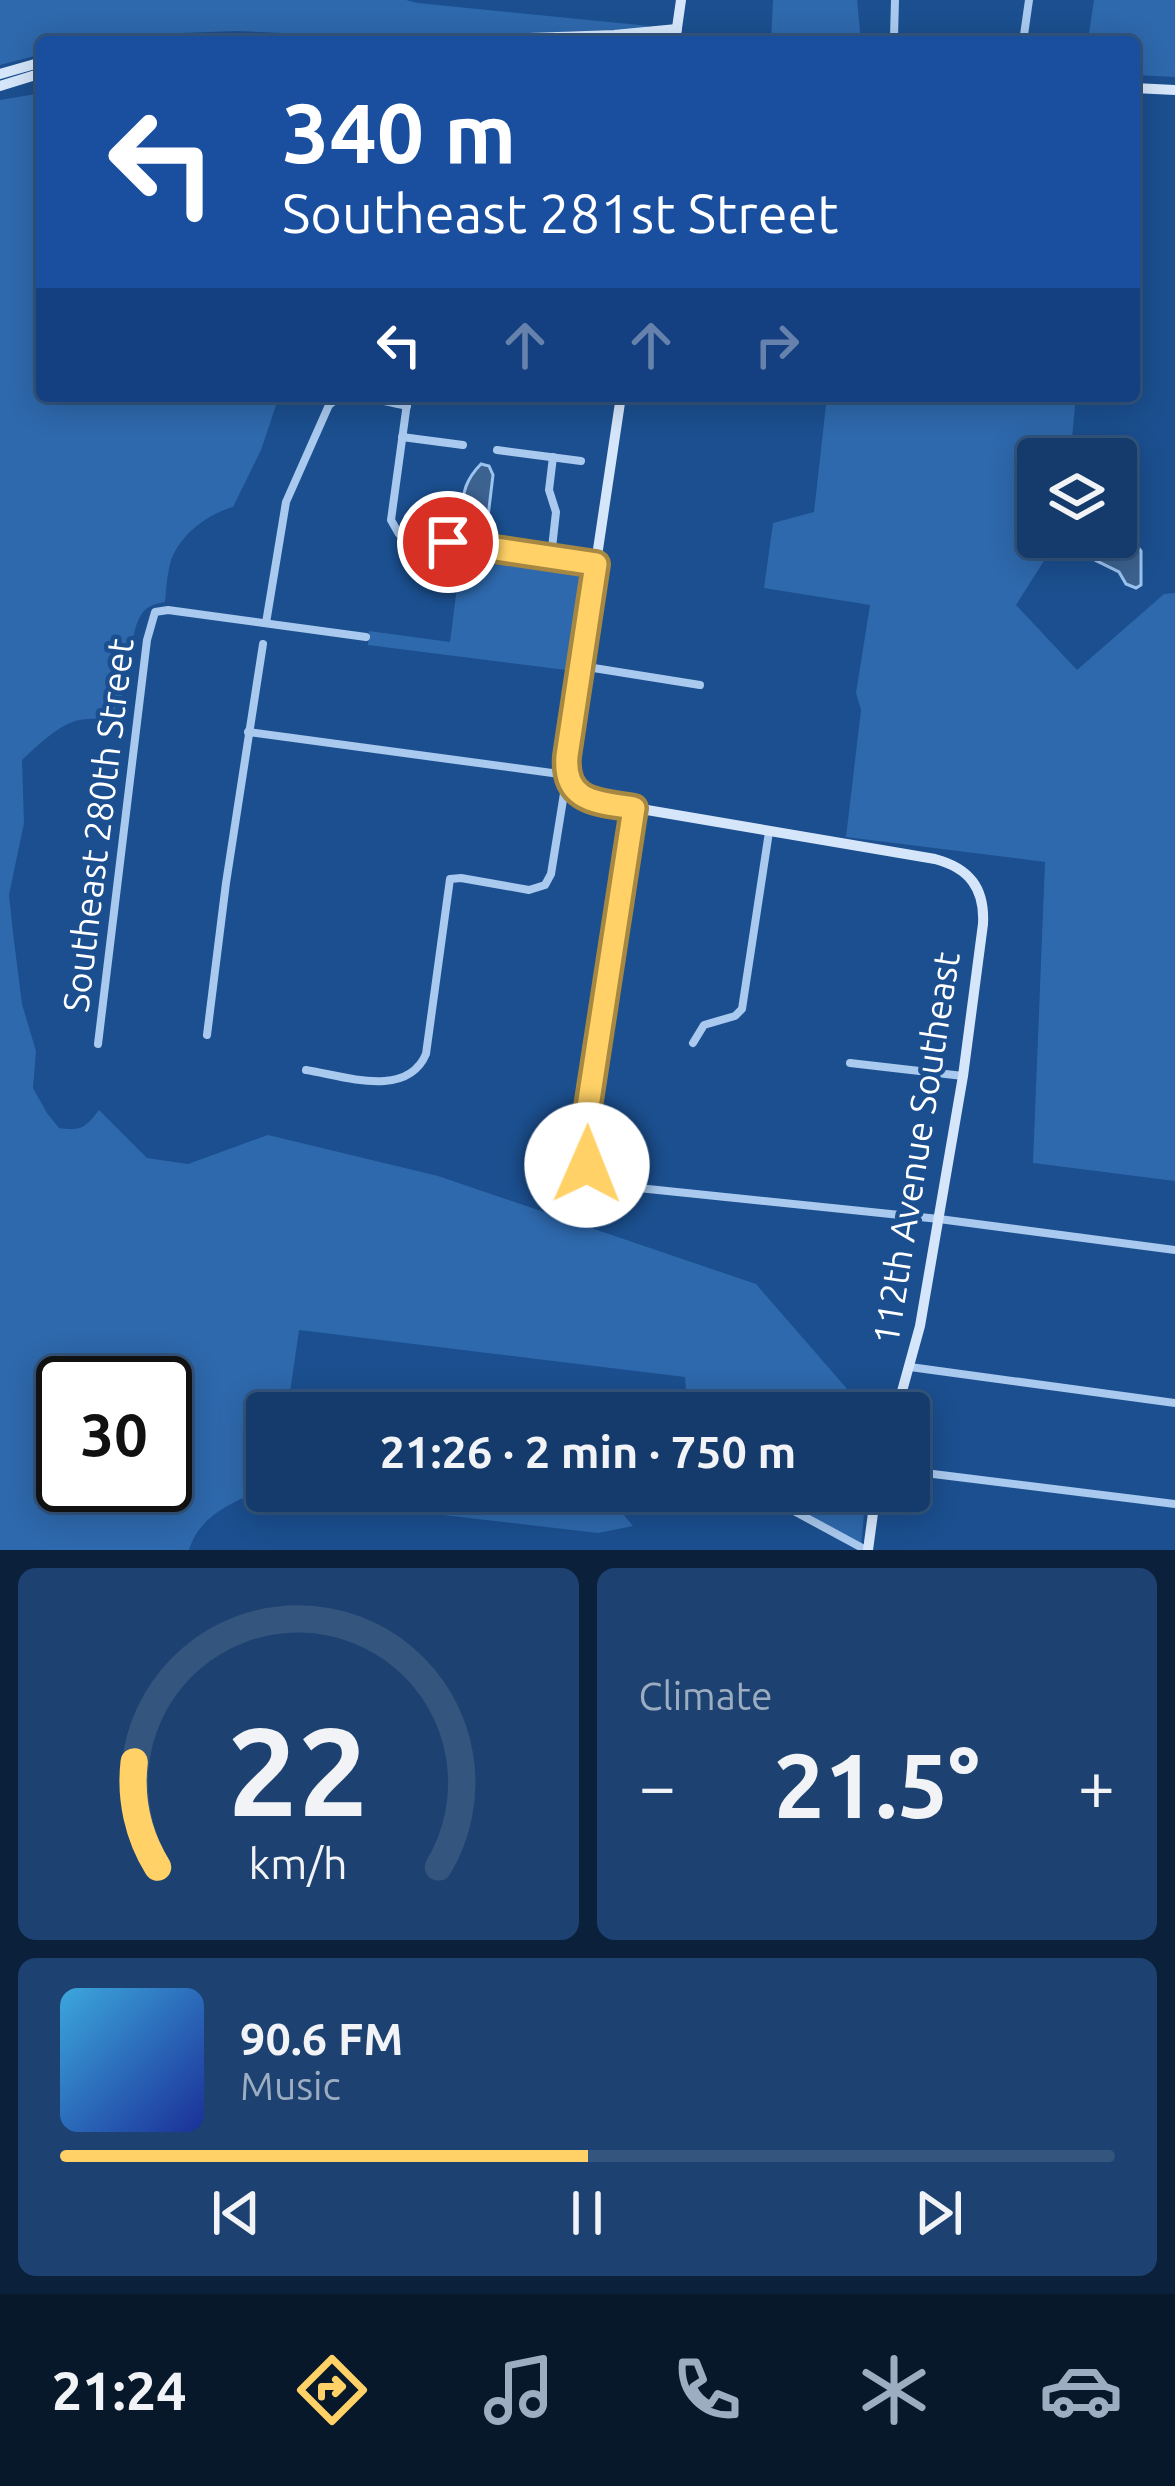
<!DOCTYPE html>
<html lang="en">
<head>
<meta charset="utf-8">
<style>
	:root { --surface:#143b6b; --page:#1d4271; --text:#f1f3f6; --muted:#9dadc1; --line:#33557e; --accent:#ffd166 }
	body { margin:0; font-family:Ubuntu,sans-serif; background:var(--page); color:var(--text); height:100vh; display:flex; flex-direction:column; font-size:45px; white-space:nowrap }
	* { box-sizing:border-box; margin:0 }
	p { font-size:39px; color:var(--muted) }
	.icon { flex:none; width:66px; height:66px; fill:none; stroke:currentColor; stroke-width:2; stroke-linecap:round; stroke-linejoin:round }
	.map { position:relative; height:1550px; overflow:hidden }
	.sheet { display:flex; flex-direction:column; gap:18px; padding:18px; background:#0b203b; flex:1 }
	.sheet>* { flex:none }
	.banner { position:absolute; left:36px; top:36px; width:1104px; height:366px; border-radius:12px; box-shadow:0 6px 30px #0003,0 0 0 3px var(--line); background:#1a4fa0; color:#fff; overflow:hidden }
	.buttons { position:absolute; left:1017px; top:438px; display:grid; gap:24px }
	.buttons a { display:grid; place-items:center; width:120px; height:120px; border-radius:12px; background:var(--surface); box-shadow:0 6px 30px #0003,0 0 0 3px var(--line); font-size:60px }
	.speed { position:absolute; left:36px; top:1356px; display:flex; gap:24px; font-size:60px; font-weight:700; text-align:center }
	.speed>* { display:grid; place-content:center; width:156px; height:156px; border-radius:50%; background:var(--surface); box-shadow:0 6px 30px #0003,0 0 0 3px var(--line); line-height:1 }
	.speed .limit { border:6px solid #111; border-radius:18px; background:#fff; color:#111 }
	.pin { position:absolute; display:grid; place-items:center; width:102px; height:102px; color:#fff; margin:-51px; border:6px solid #fff; border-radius:50%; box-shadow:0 3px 12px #0007 }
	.me { position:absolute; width:132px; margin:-66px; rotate:1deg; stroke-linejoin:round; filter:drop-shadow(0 0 9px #0008) }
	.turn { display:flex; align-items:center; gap:42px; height:252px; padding:0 48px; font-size:54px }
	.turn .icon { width:156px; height:156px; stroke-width:2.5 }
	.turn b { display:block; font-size:84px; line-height:102px }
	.lanes { display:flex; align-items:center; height:114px; padding:0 48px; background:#0003; justify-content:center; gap:60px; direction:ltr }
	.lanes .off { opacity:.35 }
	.big { font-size:90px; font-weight:700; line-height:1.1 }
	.sheet .widget { flex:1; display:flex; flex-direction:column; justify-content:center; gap:18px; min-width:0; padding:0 42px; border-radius:18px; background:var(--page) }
	.sheet .dial { align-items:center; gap:0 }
	.dial svg { height:312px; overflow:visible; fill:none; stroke:var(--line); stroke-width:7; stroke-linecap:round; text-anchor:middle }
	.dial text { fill:var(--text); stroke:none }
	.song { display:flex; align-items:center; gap:36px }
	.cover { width:144px; height:144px; border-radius:18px; background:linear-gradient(135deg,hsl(200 70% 55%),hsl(230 70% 35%)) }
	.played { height:12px; border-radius:6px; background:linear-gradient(90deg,var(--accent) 50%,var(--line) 50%) }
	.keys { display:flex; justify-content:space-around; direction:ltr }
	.heat { display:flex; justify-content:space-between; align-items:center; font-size:66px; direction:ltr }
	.sheet .tiles { flex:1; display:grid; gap:18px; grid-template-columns:1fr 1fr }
	.widget:last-child { grid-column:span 2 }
	.trip { position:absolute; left:246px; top:1392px; width:684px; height:120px; border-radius:12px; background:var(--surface); box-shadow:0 6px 30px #0003,0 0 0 3px var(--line); font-weight:700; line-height:120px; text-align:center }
	.dock { display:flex; height:192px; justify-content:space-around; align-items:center; background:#08182b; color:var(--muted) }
	.dock .icon { width:84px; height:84px }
	.dock .selected { color:var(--accent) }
	.dock b { font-size:54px; color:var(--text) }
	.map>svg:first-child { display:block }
</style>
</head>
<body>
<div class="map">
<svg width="1175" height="1550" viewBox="0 0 1175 1550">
	<rect width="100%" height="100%" fill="#1b4f8f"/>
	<g fill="#2e69ad" fill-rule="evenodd">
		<polygon points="0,0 406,0 418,3 649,26 639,29 398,38 237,31 65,37 114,40 42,42 42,54 0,65"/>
		<polygon points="773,0 857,0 861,42 771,42"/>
		<polygon points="1094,0 1175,0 1175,77 1134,75 1134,42 1095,42 1089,33"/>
		<path d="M42 93V396H279L261 450 233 507C207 514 177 537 170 564 167 576 166 590 165 602 155 604 146 606 141 615 128 635 132 682 117 706 106 724 92 716 75 721 55 728 37 746 22 760L24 823 9 895 13 933 22 1004 36 1051 33 1088 47 1113 59 1128C82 1131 85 1128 99 1110L147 1158 188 1164 268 1135 438 1176 756 1284 855 1398 850 1413H688L685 1377 299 1330 287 1413H267V1491H439L622 1513 633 1526 598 1533 254 1493C225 1506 199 1518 189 1550H0V100ZM165 1383V1485H63V1383Z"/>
		<polygon points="827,396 1076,396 1070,459 1038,459 1038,537 1059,537 1016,605 1077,670 1164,594 1175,593 1175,1181 1033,1163 1045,862 846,837 861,710 856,693 870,605 764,588 773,523 814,512"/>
		<polygon points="462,548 581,564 588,573 574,671 368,645 369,631 450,642"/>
		<polygon points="761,1491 866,1491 861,1547"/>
	</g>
	<g fill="#3c6290" stroke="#9cc4f0" stroke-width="3">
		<path d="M481 464 489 466 493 475 487 525 479 529C478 528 466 515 466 514 458 495 469 476 481 464Z"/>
		<polygon points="1124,543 1137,546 1141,551 1141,585 1136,588 1126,584 1119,572 1095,560 1099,553"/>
	</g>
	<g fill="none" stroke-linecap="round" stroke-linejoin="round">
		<g stroke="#a9c9ee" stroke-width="8">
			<polyline points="894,37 895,0"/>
			<polyline points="1023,42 1029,0"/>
			<polyline points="408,396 391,520 399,534 595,564"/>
			<polyline points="402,437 463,445"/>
			<polyline points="497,450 581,461"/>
			<polyline points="551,557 556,512 549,490 553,457"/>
			<path d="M266 623 286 502 329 405C347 388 384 402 407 406"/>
			<polyline points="581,666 700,685"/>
			<path d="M248 732 567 775 551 874 545 885 529 890 461 878 450 879 426 1054C407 1099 344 1076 306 1070"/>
			<polyline points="634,808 584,1134 584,1153 593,1175 619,1186 939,1219 1175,1250"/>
			<polyline points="207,1035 226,883 263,644"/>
			<polyline points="693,1043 704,1025 735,1016 742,1009 769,832"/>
			<polyline points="98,1044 147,640 155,612 168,610 366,637"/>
			<polyline points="850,1063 963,1076"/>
			<polyline points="910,1367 1175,1403"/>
			<polyline points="369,1406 419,1413"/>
			<polyline points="909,1471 1175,1504"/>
			<polyline points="757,1491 866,1550"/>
		</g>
		<g stroke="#d6e6fa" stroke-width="10">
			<polyline points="162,42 232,39 335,42"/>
			<polyline points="422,42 614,35 677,29"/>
			<polyline points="675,42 681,0"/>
			<polyline points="0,74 42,62"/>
			<polyline points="0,86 42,73"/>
			<polyline points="1134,88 1175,90"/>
			<path d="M621 396 567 756C565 779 573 793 594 801L935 859C969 868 985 888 983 924L963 1076 920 1326 896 1413"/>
			<polyline points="868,1550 876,1491"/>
		</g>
	</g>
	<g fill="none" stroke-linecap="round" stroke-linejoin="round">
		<defs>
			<path id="route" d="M448 542 596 564 567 756C563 803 599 802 634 808L584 1133 587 1165"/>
		</defs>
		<use href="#route" stroke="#a68842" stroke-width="30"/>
		<use href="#route" stroke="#ffd166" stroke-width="21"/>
	</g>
	<g text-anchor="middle" stroke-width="9" stroke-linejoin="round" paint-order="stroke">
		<g font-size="36" fill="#fff" stroke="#1b4f8f">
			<text transform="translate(98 825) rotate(-83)" y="13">Southeast 280th Street</text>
			<text transform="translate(916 1148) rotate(-81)" y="13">112th Avenue Southeast</text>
		</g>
	</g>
</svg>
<div class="buttons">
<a><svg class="icon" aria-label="layers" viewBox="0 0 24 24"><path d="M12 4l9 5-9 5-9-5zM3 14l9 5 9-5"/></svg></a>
</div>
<div class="speed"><div class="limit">30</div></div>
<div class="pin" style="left:448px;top:542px;background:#d93025"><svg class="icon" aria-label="arrive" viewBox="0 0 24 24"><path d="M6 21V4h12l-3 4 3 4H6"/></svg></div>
<svg class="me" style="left:587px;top:1165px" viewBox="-20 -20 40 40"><circle r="19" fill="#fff"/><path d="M0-13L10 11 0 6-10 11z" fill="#ffd166"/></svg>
<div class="trip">21:26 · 2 min · 750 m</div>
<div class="banner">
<div class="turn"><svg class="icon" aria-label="left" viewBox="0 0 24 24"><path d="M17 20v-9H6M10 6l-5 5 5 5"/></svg><div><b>340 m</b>Southeast 281st Street</div></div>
<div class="lanes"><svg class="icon" aria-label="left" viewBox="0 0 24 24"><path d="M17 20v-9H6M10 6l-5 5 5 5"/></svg><svg class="icon off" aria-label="ahead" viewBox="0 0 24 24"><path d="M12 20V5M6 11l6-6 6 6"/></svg><svg class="icon off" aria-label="ahead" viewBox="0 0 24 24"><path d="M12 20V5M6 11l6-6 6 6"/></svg><svg class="icon off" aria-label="right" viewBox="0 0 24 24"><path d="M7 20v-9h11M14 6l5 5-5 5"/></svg></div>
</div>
</div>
<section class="sheet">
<div class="tiles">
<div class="widget dial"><svg viewBox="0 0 100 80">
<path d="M14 69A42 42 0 1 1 86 69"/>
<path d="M14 69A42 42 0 0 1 8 42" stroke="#ffd166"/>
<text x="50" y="56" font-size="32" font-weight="700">22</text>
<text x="50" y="72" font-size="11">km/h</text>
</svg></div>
<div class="widget"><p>Climate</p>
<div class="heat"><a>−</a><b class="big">21.5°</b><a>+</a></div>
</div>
<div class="widget">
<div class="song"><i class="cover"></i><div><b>90.6 FM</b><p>Music</p></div></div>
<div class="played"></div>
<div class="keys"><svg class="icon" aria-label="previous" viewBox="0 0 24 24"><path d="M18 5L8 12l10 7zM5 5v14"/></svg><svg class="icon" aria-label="pause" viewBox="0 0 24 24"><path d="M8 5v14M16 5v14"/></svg><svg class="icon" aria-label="next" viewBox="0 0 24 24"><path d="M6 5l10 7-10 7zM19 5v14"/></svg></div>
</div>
</div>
</section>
<nav class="dock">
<b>21:24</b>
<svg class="icon selected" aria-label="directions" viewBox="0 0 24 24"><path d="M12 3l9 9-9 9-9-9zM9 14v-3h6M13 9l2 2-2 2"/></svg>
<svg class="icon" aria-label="music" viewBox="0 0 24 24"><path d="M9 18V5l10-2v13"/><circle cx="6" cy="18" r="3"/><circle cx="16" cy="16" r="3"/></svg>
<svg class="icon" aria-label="phone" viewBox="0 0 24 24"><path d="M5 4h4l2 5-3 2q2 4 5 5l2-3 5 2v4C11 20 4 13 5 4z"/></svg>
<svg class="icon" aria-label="climate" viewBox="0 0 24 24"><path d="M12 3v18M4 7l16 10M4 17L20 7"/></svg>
<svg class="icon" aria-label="car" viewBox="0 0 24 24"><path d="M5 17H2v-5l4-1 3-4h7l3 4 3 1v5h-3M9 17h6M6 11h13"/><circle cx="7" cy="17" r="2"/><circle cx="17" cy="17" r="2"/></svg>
</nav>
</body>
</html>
